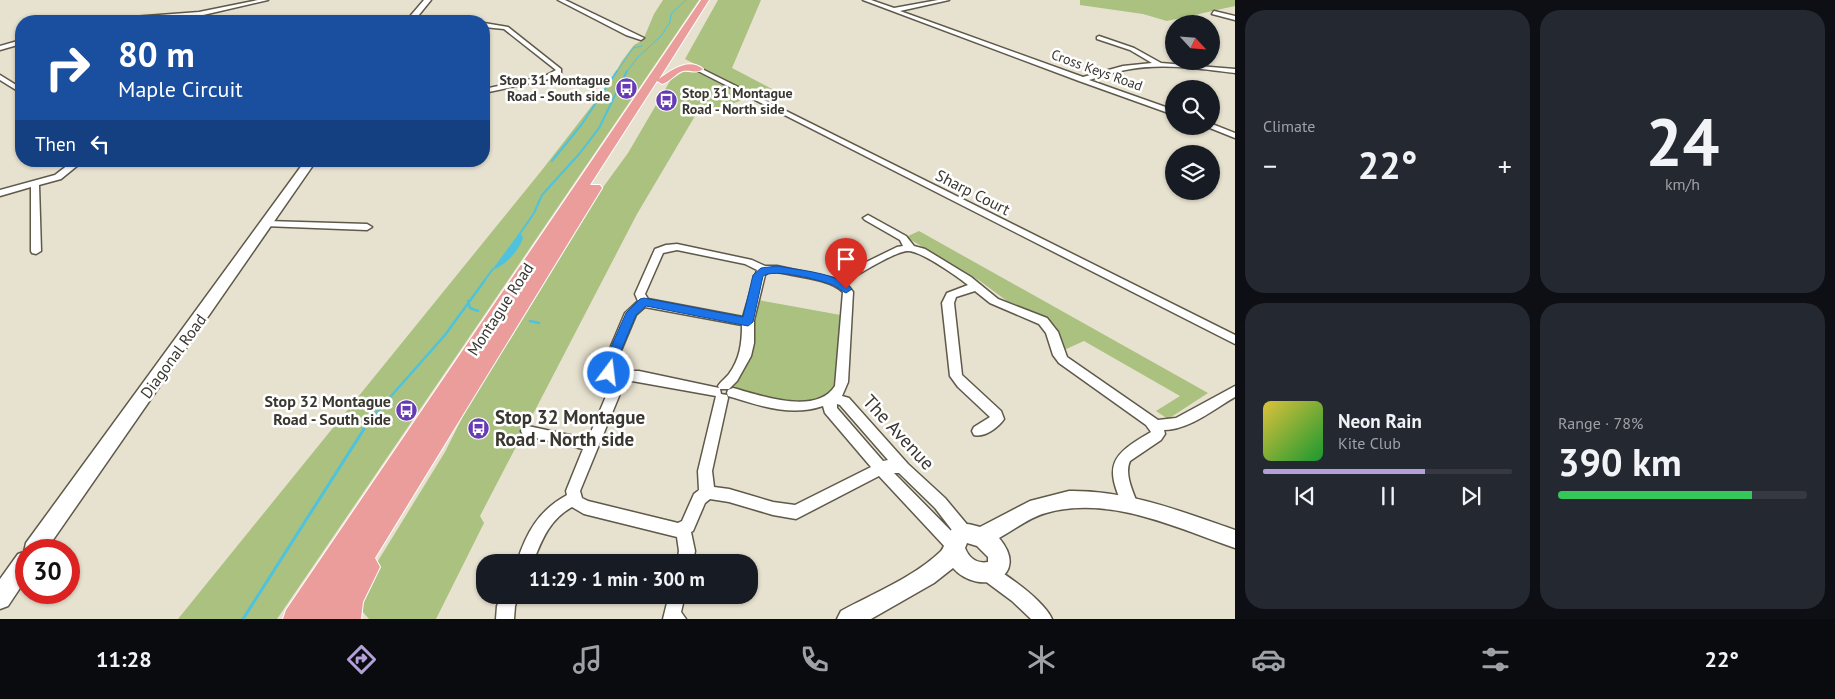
<!DOCTYPE html>
<html lang="en">
<head>
<meta charset="utf-8">
<style>
	:root { --surface:#171b24; --page:#242831; --text:#f1f3f6; --muted:#9ea1a6; --line:#363941; --accent:#b3a0d8 }
	body { margin:0; font-family:"PT Sans",sans-serif; background:var(--page); color:var(--text); height:100vh; display:flex; flex-direction:column; font-size:19px; white-space:nowrap }
	* { box-sizing:border-box; margin:0 }
	p { font-size:16px; color:var(--muted) }
	.icon { flex:none; width:28px; height:28px; fill:none; stroke:currentColor; stroke-width:2; stroke-linecap:round; stroke-linejoin:round }
	.map { position:relative; flex:1; overflow:hidden }
	.drawer { display:flex; flex-direction:column; gap:10px; padding:10px; background:#0d0f14; width:600px }
	.drawer>* { flex:none }
	.banner { position:absolute; left:15px; top:15px; width:475px; height:152px; border-radius:20px; box-shadow:0 1px 4px #0004; background:#1a4fa0; color:#fff; overflow:hidden }
	.needle { width:32px; rotate:116deg }
	.buttons { position:absolute; left:1165px; top:15px; display:grid; gap:10px }
	.buttons a { display:grid; place-items:center; width:55px; height:55px; border-radius:50%; background:var(--surface); box-shadow:0 1px 4px #0004; font-size:25px }
	.speed { position:absolute; left:15px; top:539px; display:flex; gap:10px; font-size:25px; font-weight:700; text-align:center }
	.speed>* { display:grid; place-content:center; width:65px; height:65px; border-radius:50%; background:var(--surface); box-shadow:0 1px 4px #0004; line-height:1 }
	.speed .limit { border:8px solid #d22; background:#fff; color:#111 }
	.pin { position:absolute; display:grid; place-items:center; width:42px; height:42px; color:#fff; margin:-51px -21px; border-radius:50% 50% 50% 0; rotate:-45deg; box-shadow:0 0 5px #0007 }
	.pin .icon { rotate:45deg }
	.me { position:absolute; width:55px; margin:-28px; rotate:15deg; stroke-linejoin:round; filter:drop-shadow(0 0 4px #0008) }
	.turn { display:flex; align-items:center; gap:18px; height:105px; padding:0 20px; font-size:22px }
	.turn .icon { width:65px; height:65px; stroke-width:2.5 }
	.turn b { display:block; font-size:35px; line-height:42px }
	.then { display:flex; align-items:center; height:48px; padding:0 20px; background:#0003; gap:10px; font-size:19px }
	.big { font-size:38px; font-weight:700; line-height:1.1 }
	.drawer .widget { flex:1; display:flex; flex-direction:column; justify-content:center; gap:8px; min-width:0; padding:0 18px; border-radius:20px; background:var(--page) }
	.drawer .dial { align-items:center; gap:0 }
	.dial b { font-size:65px; line-height:1 }
	.song { display:flex; align-items:center; gap:15px }
	.cover { width:60px; height:60px; border-radius:8px; background:linear-gradient(135deg,hsl(50 70% 55%),hsl(130 70% 35%)) }
	.played { height:5px; border-radius:2px; background:linear-gradient(90deg,var(--accent) 65%,var(--line) 65%) }
	.keys { display:flex; justify-content:space-around; direction:ltr }
	.heat { display:flex; justify-content:space-between; align-items:center; font-size:28px; direction:ltr }
	.charge { height:8px; border-radius:4px; background:linear-gradient(90deg,#34c759 78%,var(--line) 0) }
	.drawer .tiles { flex:1; display:grid; gap:10px; grid-template-columns:repeat(2,1fr) }
	.trip { position:absolute; left:476px; top:554px; width:282px; height:50px; border-radius:20px; background:var(--surface); box-shadow:0 1px 4px #0004; font-weight:700; line-height:50px; text-align:center }
	.menu { display:flex; height:80px; justify-content:space-around; align-items:center; background:#090b0e; color:var(--muted) }
	.menu .icon { width:35px; height:35px }
	.menu .active { color:var(--accent) }
	.menu b { font-size:22px; color:var(--text) }
	main { display:flex; flex:1; min-height:0 }
	.map>svg:first-child { display:block }
</style>
</head>
<body>
<main>
<div class="map">
<svg width="1235" height="619" viewBox="0 0 1235 619">
	<rect width="100%" height="100%" fill="#e7e1cf"/>
	<g fill="#aac17f">
		<polygon points="663,0 699,0 277,619 178,619 542,170 608,85 622,61 634,45 643,40 654,14"/>
		<polygon points="718,0 761,0 732,68 774,90 757,96 685,59"/>
		<polygon points="1080,0 1235,0 1235,6 1167,21 1143,14 1080,5"/>
		<polygon points="681,70 693,70 749,98 695,116 637,214 480,516 484,523 436,619 369,619 362,611 365,582 445,452 465,412 604,186 628,153 673,76"/>
		<polygon points="919,231 1208,393 1168,419 1156,411 1180,396 1084,341 1064,350 1057,328 1044,316 1007,301 980,281 906,237"/>
		<polygon points="753,299 846,316 841,387 811,406 732,390 727,386 733,378"/>
	</g>
	<path fill="#4fc3de" d="M520 232 523 237C520 250 505 266 492 270Z"/>
	<g fill="none" stroke-linecap="round" stroke-linejoin="round">
		<g stroke="#4fc3de" stroke-width="1">
			<polyline points="616,73 633,48 642,46"/>
			<polyline points="626,73 637,58 661,36 670,22 671,14 686,0"/>
		</g>
		<g stroke="#4fc3de" stroke-width="2">
			<polyline points="552,161 582,124 617,71"/>
			<polyline points="519,235 534,213 542,195 580,153 599,128 627,71"/>
			<polyline points="484,281 493,269"/>
		</g>
		<g stroke="#4fc3de" stroke-width="2.5">
			<polyline points="468,301 470,308 478,311"/>
			<polyline points="530,321 539,323"/>
			<polyline points="363,430 369,421 445,335 485,280"/>
		</g>
		<polyline stroke="#4fc3de" stroke-width="3" points="243,619 364,429"/>
		<defs>
			<g id="street">
				<polygon points="258,0 268,0 199,16 125,21 103,21 106,19 199,12"/>
				<polygon points="558,0 565,0 644,38 641,40 626,35"/>
				<path d="M863 0H871L894 8 938 0H949L900 11 1083 77 1123 66 1152 63 1130 50 1097 39V37L1099 36 1134 48 1161 63 1235 69V73C1201 69 1165 63 1131 69 1117 71 1103 76 1089 80L1174 110V115L1079 81Z"/>
				<polygon points="1214,11 1235,16 1235,20 1212,14"/>
				<polygon points="484,23 508,27 561,69 561,73 549,79 484,93 484,89 545,76 556,70 504,29 484,27"/>
				<polygon points="21,40 21,44 0,50 0,46"/>
				<polygon points="696,68 700,68 1235,335 1235,344 696,70"/>
				<polygon points="0,75 21,88 21,93 0,80"/>
				<polygon points="1212,124 1235,133 1235,138 1205,126 1211,126"/>
				<polygon points="73,161 83,161 61,179 39,185 41,251 36,254 32,253 31,251 31,187 0,196 0,190 55,175"/>
				<path d="M868 215 906 236 914 246 925 249 971 277 998 299 1047 318 1058 332 1067 357 1158 420 1176 418 1235 386V397C1214 409 1189 430 1164 430L1165 434 1161 440 1130 461C1124 474 1133 492 1138 505L1135 510 1130 512 1125 510C1103 465 1111 455 1151 432L1146 425 1059 363 1053 355 1046 333 1039 324 990 303 975 291 956 297 954 303 962 375 1001 411 1004 419C999 427 984 438 974 435L972 431 974 427 990 417 958 387 950 376 942 303 947 293 968 285C957 276 921 251 908 251 896 251 856 275 846 283L853 292 848 382 842 396 849 398 908 464 945 498 970 528 972 533 970 538 964 540 958 538 935 508 899 473H894L959 539 961 544 959 549 953 551 947 549 879 476 796 519 773 515 729 502 710 499 705 503 693 531 691 532 695 551 693 562H677L679 551 677 537 584 514 572 507C549 520 542 540 533 562H517C526 533 539 510 567 495L566 491 583 449 528 436 523 435 521 431 523 427 528 426 588 439 612 382 603 373V365L625 313 638 301 635 294 655 249 666 245 677 244 752 260 765 266H777L837 279 848 271 897 247 903 246 900 240 865 220 863 218ZM677 250 745 264 757 270 743 317 648 299 645 294 663 253ZM769 272H777C795 276 831 279 843 292L835 386C816 416 759 395 733 388L728 390 727 393 728 396C760 406 791 417 823 406L825 413 871 467 795 505 773 502 729 489 714 487 712 471 728 398 727 395 721 394 720 389H729L737 381 751 356 754 343V320L765 275ZM645 307 742 325C742 343 740 359 729 374 725 379 721 381 718 386L719 388 639 371H631L620 375 615 371V365L636 315ZM632 381 716 396 698 471 699 490 694 494 682 521 678 523 588 501 582 498 580 491 624 384ZM837 404 840 405 888 460 883 461 837 408Z"/>
				<polygon points="267,221 367,224 372,227 367,230 264,226 264,222"/>
				<path d="M987 565C1005 572 1044 601 1052 619H1031L1012 601 981 578 979 573 981 568Z"/>
				<polygon points="502,595 519,595 515,606 514,619 496,619 497,606"/>
				<polygon points="669,595 685,595 681,612 686,619 663,619"/>
			</g>
			<g id="secondary">
				<polygon points="424,0 431,0 414,21 406,21"/>
				<polygon points="305,161 316,161 46,550 26,550 26,579 8,606 0,609 0,579 18,554 24,552 26,543"/>
				<path d="M1069 491C1128 490 1180 511 1235 530V548C1177 528 1110 495 1046 513 1030 517 1014 530 999 538 1032 577 980 598 953 568L934 583 871 619H837L841 611C872 594 914 577 940 552 949 544 939 535 958 526 965 522 972 525 980 527L1030 501ZM967 543 977 546 988 557V562C977 564 969 558 965 548Z"/>
			</g>
			<path id="primary" d="M701 0H709L659 79C671 70 689 57 703 69 697 74 691 70 683 71 676 73 670 82 662 84L657 81 590 185H600L602 188 375 558 380 567 363 602 361 619H283L286 610Z"/>
		</defs>
		<use href="#street" stroke="#5f594a" stroke-width="3"/>
		<use href="#secondary" stroke="#5f594a" stroke-width="3"/>
		<use href="#primary" stroke="#fff" stroke-width="2"/>
		<use href="#street" fill="#fff" fill-rule="evenodd"/>
		<use href="#secondary" fill="#fff" fill-rule="evenodd"/>
		<use href="#primary" fill="#eb9d9c" fill-rule="evenodd"/>
	</g>
	<path fill="#1a73e8" stroke="#114b97" d="M777 266C798 270 839 273 852 289L846 293C841 291 838 287 833 285 820 280 774 268 763 276L753 322 748 326 646 306 636 315 615 365 614 377H605L603 365 626 313 640 299 644 298 743 317 753 275 761 268Z"/>
	<defs>
		<symbol id="bus-disc" viewBox="-11 -11 22 22"><circle r="9.5" fill="#673bb3" stroke="#fff"/><path d="M-5-6H5V4H4V6H2V4H-2V6H-4V4H-5ZM-3.5-4V0h7V-4ZM-3.5 1.2v1.5H-2V1.2ZM2 1.2v1.5H3.5V1.2Z" fill="#fff"/></symbol>
	</defs>
	<g fill-rule="evenodd">
		<use href="#bus-disc" x="614" y="76" width="25" height="25"/>
		<use href="#bus-disc" x="654" y="88" width="25" height="25"/>
		<use href="#bus-disc" x="394" y="398" width="25" height="25"/>
		<use href="#bus-disc" x="466" y="416" width="25" height="25"/>
	</g>
	<g text-anchor="middle" stroke-width="5" stroke-linejoin="round" paint-order="stroke">
		<g font-size="14" fill="#39372f" stroke="#fff">
			<text transform="translate(1097 70) rotate(20)" y="5">Cross Keys Road</text>
		</g>
		<g font-size="14" font-weight="bold" fill="#39372f" stroke="#fff" text-anchor="end">
			<text x="610" y="85">Stop 31 Montague<tspan x="610" dy="16">Road - South side</tspan></text>
			<text x="682" y="98" text-anchor="start">Stop 31 Montague<tspan x="682" dy="16">Road - North side</tspan></text>
		</g>
		<g font-size="16" fill="#39372f" stroke="#fff">
			<text transform="translate(973 192) rotate(27)" y="6">Sharp Court</text>
			<text transform="translate(500 309) rotate(-57)" y="6">Montague Road</text>
			<text transform="translate(173 356) rotate(-54)" y="6">Diagonal Road</text>
		</g>
		<g font-size="16" font-weight="bold" fill="#39372f" stroke="#fff" text-anchor="end">
			<text x="391" y="407">Stop 32 Montague<tspan x="391" dy="18">Road - South side</tspan></text>
		</g>
		<g font-size="19" font-weight="bold" fill="#39372f" stroke="#fff" text-anchor="start">
			<text x="495" y="424">Stop 32 Montague<tspan x="495" dy="22">Road - North side</tspan></text>
		</g>
		<g font-size="19" fill="#39372f" stroke="#fff">
			<text transform="translate(899 432) rotate(47)" y="7">The Avenue</text>
		</g>
	</g>
</svg>
<div class="buttons">
<a><svg class="needle" viewBox="-14 -14 28 28"><path d="M0-13l5 13h-10z" fill="#e53935"/><path d="M0 13l5-13h-10z" fill="#9ea1a6"/></svg></a>
<a><svg class="icon" aria-label="search" viewBox="0 0 24 24"><circle cx="10" cy="10" r="6"/><path d="M15 15l6 6"/></svg></a>
<a><svg class="icon" aria-label="layers" viewBox="0 0 24 24"><path d="M12 4l9 5-9 5-9-5zM3 14l9 5 9-5"/></svg></a>
</div>
<div class="speed"><div class="limit">30</div></div>
<div class="pin" style="left:846px;top:289px;background:#d93025"><svg class="icon" aria-label="arrive" viewBox="0 0 24 24"><path d="M6 21V4h12l-3 4 3 4H6"/></svg></div>
<svg class="me" style="left:609px;top:373px" viewBox="-20 -20 40 40"><circle r="17" fill="#1a73e8" stroke="#fff" stroke-width="3"/><path d="M0-11L8 9 0 5-8 9z" fill="#fff"/></svg>
<div class="trip">11:29 · 1 min · 300 m</div>
<div class="banner">
<div class="turn"><svg class="icon" aria-label="right" viewBox="0 0 24 24"><path d="M7 20v-9h11M14 6l5 5-5 5"/></svg><div><b>80 m</b>Maple Circuit</div></div>
<div class="then">Then<svg class="icon" aria-label="left" viewBox="0 0 24 24"><path d="M17 20v-9H6M10 6l-5 5 5 5"/></svg></div>
</div>
</div>
<section class="drawer">
<div class="tiles">
<div class="widget"><p>Climate</p>
<div class="heat"><a>−</a><b class="big">22°</b><a>+</a></div>
</div>
<div class="widget dial"><b>24</b><p>km/h</p></div>
<div class="widget">
<div class="song"><i class="cover"></i><div><b>Neon Rain</b><p>Kite Club</p></div></div>
<div class="played"></div>
<div class="keys"><svg class="icon" aria-label="previous" viewBox="0 0 24 24"><path d="M18 5L8 12l10 7zM5 5v14"/></svg><svg class="icon" aria-label="pause" viewBox="0 0 24 24"><path d="M8 5v14M16 5v14"/></svg><svg class="icon" aria-label="next" viewBox="0 0 24 24"><path d="M6 5l10 7-10 7zM19 5v14"/></svg></div>
</div>
<div class="widget"><p>Range · 78%</p><b class="big">390 km</b><div class="charge"></div></div>
</div>
</section>
</main>
<nav class="menu">
<b>11:28</b>
<svg class="icon active" aria-label="directions" viewBox="0 0 24 24"><path d="M12 3l9 9-9 9-9-9zM9 14v-3h6M13 9l2 2-2 2"/></svg>
<svg class="icon" aria-label="music" viewBox="0 0 24 24"><path d="M9 18V5l10-2v13"/><circle cx="6" cy="18" r="3"/><circle cx="16" cy="16" r="3"/></svg>
<svg class="icon" aria-label="phone" viewBox="0 0 24 24"><path d="M5 4h4l2 5-3 2q2 4 5 5l2-3 5 2v4C11 20 4 13 5 4z"/></svg>
<svg class="icon" aria-label="climate" viewBox="0 0 24 24"><path d="M12 3v18M4 7l16 10M4 17L20 7"/></svg>
<svg class="icon" aria-label="car" viewBox="0 0 24 24"><path d="M5 17H2v-5l4-1 3-4h7l3 4 3 1v5h-3M9 17h6M6 11h13"/><circle cx="7" cy="17" r="2"/><circle cx="17" cy="17" r="2"/></svg>
<svg class="icon" aria-label="filters" viewBox="0 0 24 24"><path d="M4 7h16M4 17h16"/><circle cx="9" cy="7" r="2"/><circle cx="15" cy="17" r="2"/></svg>
<b>22°</b>
</nav>
</body>
</html>
